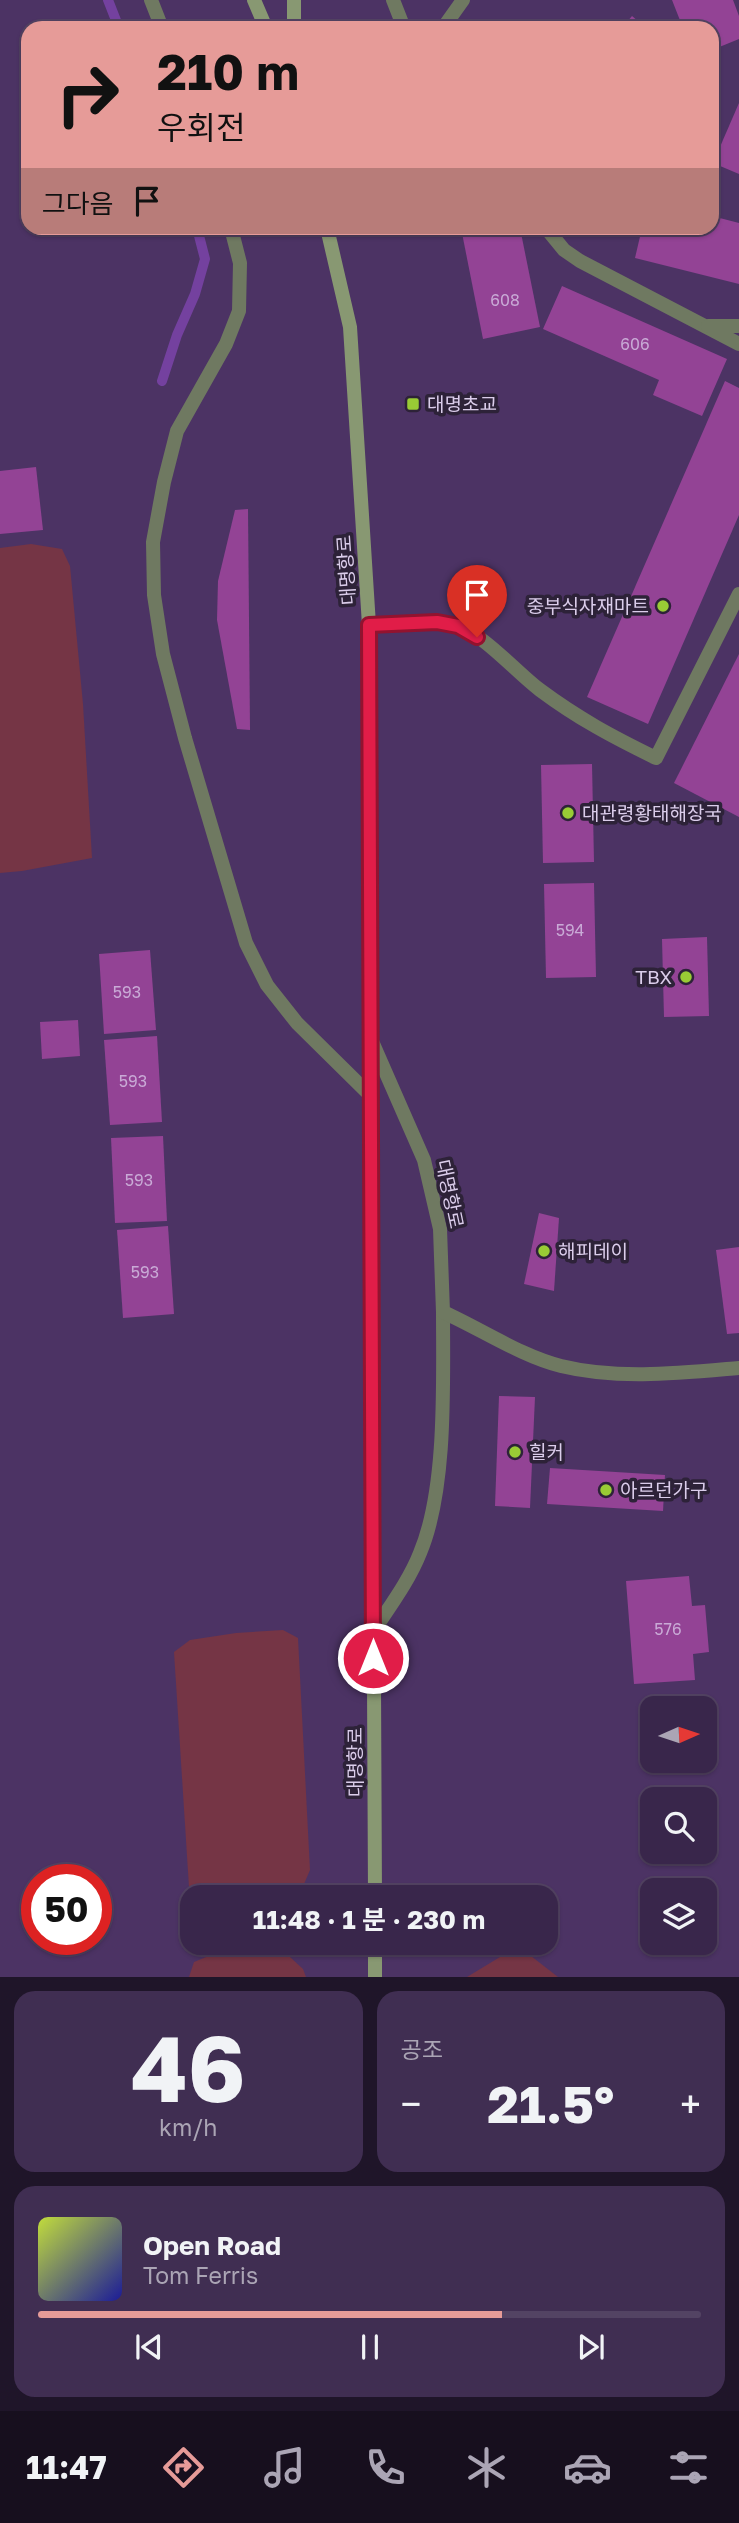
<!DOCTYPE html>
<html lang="ko">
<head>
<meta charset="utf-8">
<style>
	:root { --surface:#39264b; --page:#402e52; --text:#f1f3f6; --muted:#aba5b5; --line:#534363; --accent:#e69b98 }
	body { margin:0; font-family:"Golos Text","Noto Sans KR",sans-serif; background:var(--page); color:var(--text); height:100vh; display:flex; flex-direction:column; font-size:26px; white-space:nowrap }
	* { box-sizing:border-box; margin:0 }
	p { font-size:23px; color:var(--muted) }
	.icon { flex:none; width:38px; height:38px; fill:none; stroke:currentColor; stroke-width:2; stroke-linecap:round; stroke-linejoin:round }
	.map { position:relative; height:1977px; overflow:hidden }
	.panel { display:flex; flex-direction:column; gap:14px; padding:14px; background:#1f1529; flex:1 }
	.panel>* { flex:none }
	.top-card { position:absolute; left:21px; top:21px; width:698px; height:214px; border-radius:21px; box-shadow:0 2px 5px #0004,0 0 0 2px var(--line); background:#e69b98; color:#111; overflow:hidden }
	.needle { width:46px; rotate:87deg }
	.tools { position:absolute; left:640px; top:1696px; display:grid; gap:14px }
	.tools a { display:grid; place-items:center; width:77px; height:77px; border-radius:14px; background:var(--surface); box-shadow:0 2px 5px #0004,0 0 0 2px var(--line); font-size:35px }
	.speed { position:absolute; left:21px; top:1864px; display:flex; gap:14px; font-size:35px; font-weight:700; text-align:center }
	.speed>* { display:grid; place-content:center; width:91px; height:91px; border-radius:50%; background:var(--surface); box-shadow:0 2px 5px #0004,0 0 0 2px var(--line); line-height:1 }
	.speed .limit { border:10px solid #d22; background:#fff; color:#111 }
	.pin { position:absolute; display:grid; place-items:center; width:60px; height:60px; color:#fff; margin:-72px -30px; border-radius:50% 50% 50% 0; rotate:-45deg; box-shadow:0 0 7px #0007 }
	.pin .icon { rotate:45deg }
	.me { position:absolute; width:77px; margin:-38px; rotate:0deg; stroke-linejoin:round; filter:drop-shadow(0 0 5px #0008) }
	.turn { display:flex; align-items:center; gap:24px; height:147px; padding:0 21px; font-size:32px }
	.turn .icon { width:91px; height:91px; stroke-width:2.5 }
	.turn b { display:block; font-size:49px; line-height:60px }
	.then { display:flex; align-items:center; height:66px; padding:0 21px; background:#0003; gap:14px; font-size:26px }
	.big { font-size:52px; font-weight:700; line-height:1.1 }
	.panel .widget { flex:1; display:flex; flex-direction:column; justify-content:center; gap:10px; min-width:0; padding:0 24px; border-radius:21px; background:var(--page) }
	.panel .dial { align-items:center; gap:0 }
	.dial b { font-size:91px; line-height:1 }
	.song { display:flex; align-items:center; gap:21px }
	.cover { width:84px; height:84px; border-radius:10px; background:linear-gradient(135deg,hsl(70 70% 55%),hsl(240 70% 35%)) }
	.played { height:7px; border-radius:4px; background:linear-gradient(90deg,var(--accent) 70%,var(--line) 70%) }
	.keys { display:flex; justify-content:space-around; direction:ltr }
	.heat { display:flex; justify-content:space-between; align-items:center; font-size:38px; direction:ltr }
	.panel .tiles { flex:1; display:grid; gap:14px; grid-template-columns:1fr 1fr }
	.widget:last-child { grid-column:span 2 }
	.trip { position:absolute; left:180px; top:1885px; width:378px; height:70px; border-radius:21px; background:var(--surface); box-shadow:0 2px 5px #0004,0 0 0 2px var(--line); font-weight:700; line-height:70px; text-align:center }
	.tabs { display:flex; height:112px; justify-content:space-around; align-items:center; background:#170f1e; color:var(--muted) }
	.tabs .icon { width:49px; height:49px }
	.tabs .current { color:var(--accent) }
	.tabs b { font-size:32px; color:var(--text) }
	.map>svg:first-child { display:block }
</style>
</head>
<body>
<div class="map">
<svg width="739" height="1977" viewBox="0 0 739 1977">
	<rect width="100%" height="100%" fill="#4c3364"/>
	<g fill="#753545">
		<polygon points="31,544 62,549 70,566 83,704 92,858 22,871 0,873 0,548"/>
		<polygon points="283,1630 298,1638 310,1870 301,1891 293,1897 193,1897 189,1887 174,1652 190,1640 236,1633"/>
		<polygon points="277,1945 303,1969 306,1977 189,1977 194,1962 216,1953"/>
		<polygon points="522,1949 558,1977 467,1977 500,1957"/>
	</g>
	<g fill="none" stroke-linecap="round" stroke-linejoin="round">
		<g stroke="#74419f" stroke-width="10">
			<polyline points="108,0 119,28"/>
			<polyline points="162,381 177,335 195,294 205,259 197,228"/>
		</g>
	</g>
	<g fill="#934395">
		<polygon points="672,0 733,0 739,16 739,39 712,50 712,28 683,28"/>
		<polygon points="632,16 646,28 622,28"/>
		<polygon points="739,103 739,174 713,163"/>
		<polygon points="712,216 739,223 739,284 635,258 642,228 712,228"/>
		<polygon points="461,228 520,228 540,327 483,339"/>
		<polygon points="562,286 727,359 702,416 653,395 659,380 543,329"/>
		<polygon points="725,381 739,388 739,515 648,724 587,697"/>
		<polygon points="36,467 43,530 0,534 0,471"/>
		<polygon points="248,509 250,730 237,729 217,620 218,581 235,510"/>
		<polygon points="739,654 739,817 674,783"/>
		<polygon points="592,764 594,862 543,863 541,765"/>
		<polygon points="594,883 596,977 546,978 544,884"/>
		<polygon points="707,937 709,1016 664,1017 662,939"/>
		<polygon points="150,950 156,1030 104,1034 99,954"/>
		<polygon points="78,1020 80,1056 42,1059 40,1022"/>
		<polygon points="157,1036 162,1122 110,1125 104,1040"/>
		<polygon points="163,1136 167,1221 115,1223 111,1138"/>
		<polygon points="539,1213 559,1218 554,1291 524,1284"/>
		<polygon points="168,1226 174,1314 123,1318 117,1230"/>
		<polygon points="739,1247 739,1333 727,1334 716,1250"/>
		<polygon points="499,1396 535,1397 530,1508 495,1506"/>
		<polygon points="550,1468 665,1475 663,1511 547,1504"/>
		<polygon points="689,1576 692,1606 705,1605 709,1652 693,1654 695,1680 634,1684 626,1581"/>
	</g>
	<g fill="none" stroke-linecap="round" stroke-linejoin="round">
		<g stroke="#6f7961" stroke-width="14">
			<polyline points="151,0 162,28"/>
			<polyline points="443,28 463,0"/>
			<polyline points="231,228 240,263 239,311 226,344 177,431 164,482 153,542 154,595 163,654 185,738 246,943 267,985 297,1023 372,1097"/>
			<polyline points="546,228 564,250 580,261 739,344"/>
			<path d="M369 625C397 624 428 619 455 625 482 632 517 673 540 690 579 719 613 737 656 758L739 594"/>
			<path d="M373 1632C390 1606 409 1581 420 1553 447 1489 443 1382 443 1312"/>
		</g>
		<g stroke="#6f7961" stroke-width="14">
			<polyline points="393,0 404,28"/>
			<polyline points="708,326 739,326"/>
			<path d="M371 1039 424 1160 440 1229 443 1312C481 1329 521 1356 561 1366 618 1380 681 1373 739 1368"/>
		</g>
		<g stroke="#889872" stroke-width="14">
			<polyline points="254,0 266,28"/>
			<polyline points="294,28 294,0"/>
			<polyline points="327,228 350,327 369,625 375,1897"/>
			<polyline points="375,1942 375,1977"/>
		</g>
	</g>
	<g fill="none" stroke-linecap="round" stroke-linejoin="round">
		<defs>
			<polyline id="route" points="373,1658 369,625 437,622 458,626 477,637"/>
		</defs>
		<use href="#route" stroke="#92132f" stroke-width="18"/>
		<use href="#route" stroke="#e11d48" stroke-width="12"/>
	</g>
	<g fill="#99cb35" stroke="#2d2238" stroke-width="2.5">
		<rect x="406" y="397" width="14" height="14" rx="3.5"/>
		<circle cx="663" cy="606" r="7"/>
		<circle cx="568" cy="813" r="7"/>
		<circle cx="686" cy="977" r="7"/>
		<circle cx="544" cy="1251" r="7"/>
		<circle cx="515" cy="1452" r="7"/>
		<circle cx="606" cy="1490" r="7"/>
	</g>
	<g text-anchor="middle" stroke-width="7" stroke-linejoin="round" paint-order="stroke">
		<g font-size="16" fill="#c9aad6">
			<text x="505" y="306">608</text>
			<text x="635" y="350">606</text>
			<text x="570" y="936">594</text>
			<text x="127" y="998">593</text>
			<text x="133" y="1087">593</text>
			<text x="139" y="1186">593</text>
			<text x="145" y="1278">593</text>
			<text x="668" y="1635">576</text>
		</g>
		<g font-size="19" fill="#dbcdeb" stroke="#2d2238" text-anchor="start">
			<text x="427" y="411">대명초교</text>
			<text x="649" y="613" text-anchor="end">중부식자재마트</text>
			<text x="582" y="820">대관령황태해장국</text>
			<text x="672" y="984" text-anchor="end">TBX</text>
			<text x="558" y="1258">해피데이</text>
			<text x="529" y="1459">힐커</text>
			<text x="620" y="1497">아르던가구</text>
		</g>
		<g font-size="19" fill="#dbcdeb" stroke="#2d2238">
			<text transform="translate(346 570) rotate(-94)" y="7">대명항로</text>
			<text transform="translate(450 1194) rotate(78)" y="7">대명항로</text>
			<text transform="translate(355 1762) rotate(-90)" y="7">대명항로</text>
		</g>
	</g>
</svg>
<div class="tools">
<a><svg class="needle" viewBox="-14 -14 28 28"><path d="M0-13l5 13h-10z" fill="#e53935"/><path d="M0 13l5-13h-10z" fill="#aba5b5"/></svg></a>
<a><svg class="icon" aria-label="search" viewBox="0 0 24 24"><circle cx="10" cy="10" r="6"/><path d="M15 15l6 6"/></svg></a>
<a><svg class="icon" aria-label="layers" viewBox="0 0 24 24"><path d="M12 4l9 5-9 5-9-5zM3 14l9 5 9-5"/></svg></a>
</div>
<div class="speed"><div class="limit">50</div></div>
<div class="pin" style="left:477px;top:637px;background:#d93025"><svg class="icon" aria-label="arrive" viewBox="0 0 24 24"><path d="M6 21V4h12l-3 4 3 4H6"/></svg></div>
<svg class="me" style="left:373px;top:1658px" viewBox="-20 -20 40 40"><circle r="17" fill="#e11d48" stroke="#fff" stroke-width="3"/><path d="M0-11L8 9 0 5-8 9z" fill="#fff"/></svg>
<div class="trip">11:48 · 1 분 · 230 m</div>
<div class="top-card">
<div class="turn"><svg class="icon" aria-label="right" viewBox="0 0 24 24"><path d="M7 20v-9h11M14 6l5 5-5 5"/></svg><div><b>210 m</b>우회전</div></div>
<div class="then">그다음<svg class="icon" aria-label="arrive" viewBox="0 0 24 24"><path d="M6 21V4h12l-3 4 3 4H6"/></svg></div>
</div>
</div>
<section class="panel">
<div class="tiles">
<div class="widget dial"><b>46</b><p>km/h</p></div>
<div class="widget"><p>공조</p>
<div class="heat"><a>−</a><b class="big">21.5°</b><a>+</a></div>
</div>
<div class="widget">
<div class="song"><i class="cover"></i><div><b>Open Road</b><p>Tom Ferris</p></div></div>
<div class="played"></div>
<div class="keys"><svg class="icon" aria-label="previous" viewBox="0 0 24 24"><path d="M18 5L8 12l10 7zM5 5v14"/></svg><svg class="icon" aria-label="pause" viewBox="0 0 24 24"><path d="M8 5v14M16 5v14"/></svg><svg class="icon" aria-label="next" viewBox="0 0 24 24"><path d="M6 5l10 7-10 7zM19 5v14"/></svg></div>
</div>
</div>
</section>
<nav class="tabs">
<b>11:47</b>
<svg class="icon current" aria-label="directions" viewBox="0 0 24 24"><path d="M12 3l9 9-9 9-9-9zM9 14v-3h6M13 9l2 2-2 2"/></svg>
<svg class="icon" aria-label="music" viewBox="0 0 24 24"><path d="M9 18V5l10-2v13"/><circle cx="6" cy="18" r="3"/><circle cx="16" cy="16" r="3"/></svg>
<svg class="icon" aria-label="phone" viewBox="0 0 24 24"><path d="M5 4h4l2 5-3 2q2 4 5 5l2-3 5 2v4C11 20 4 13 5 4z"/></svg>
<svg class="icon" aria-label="climate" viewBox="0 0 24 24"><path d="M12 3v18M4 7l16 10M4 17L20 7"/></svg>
<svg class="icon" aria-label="car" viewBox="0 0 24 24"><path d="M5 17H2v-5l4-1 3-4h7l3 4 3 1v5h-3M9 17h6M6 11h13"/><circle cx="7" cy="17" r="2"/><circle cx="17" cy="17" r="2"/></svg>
<svg class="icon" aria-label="filters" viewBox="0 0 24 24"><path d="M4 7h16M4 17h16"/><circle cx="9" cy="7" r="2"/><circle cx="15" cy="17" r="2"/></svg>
</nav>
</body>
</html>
